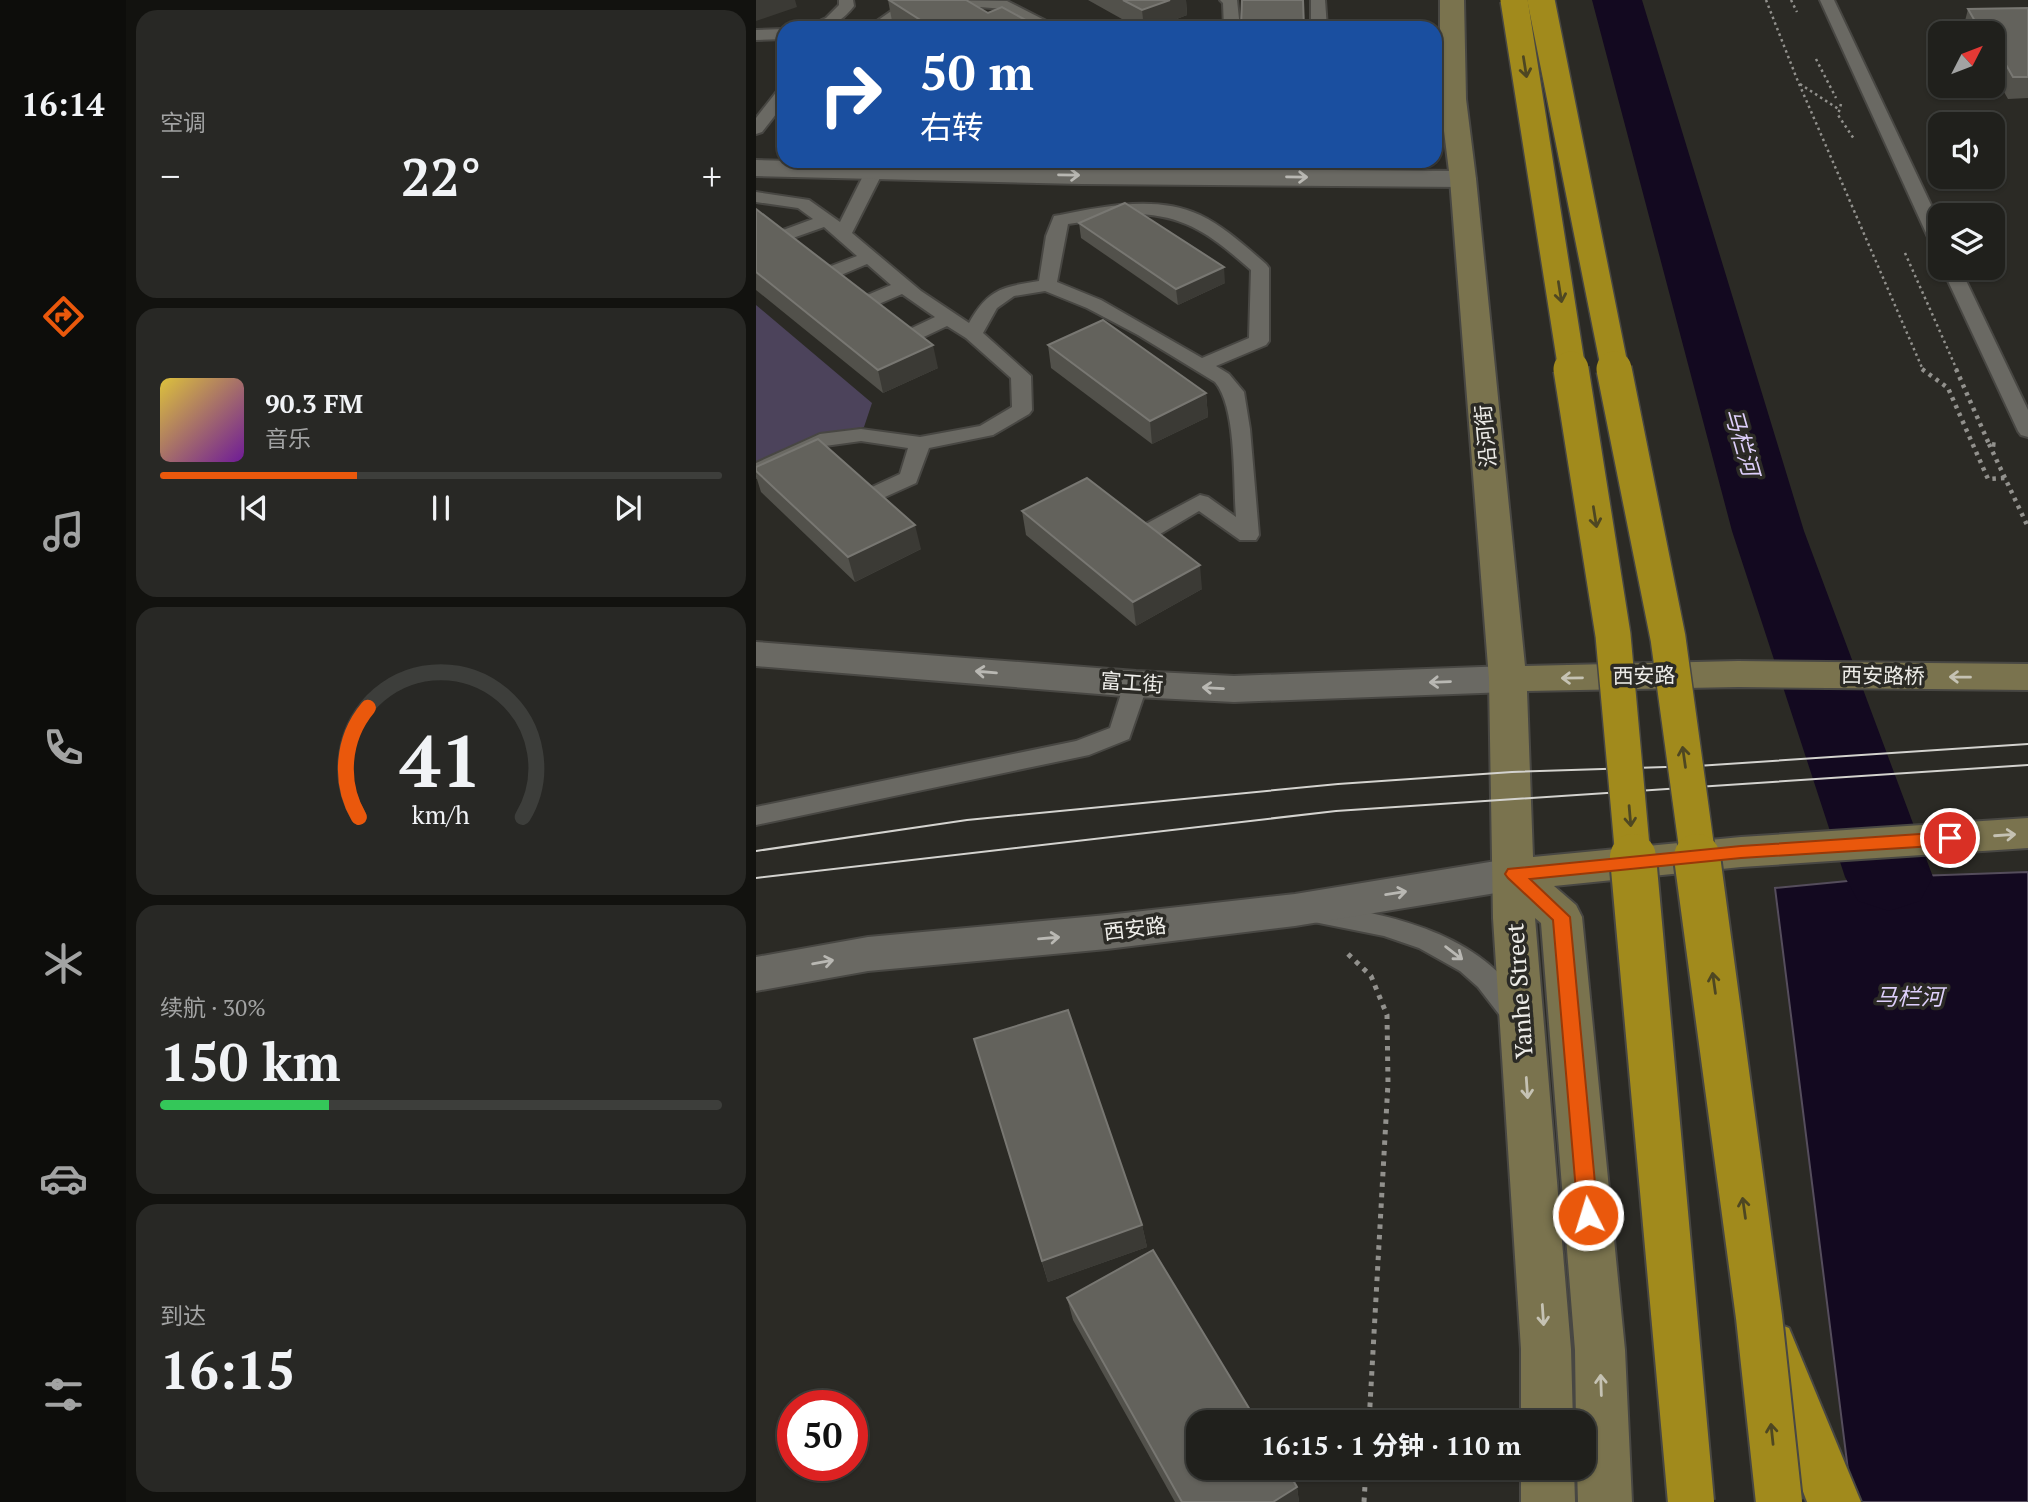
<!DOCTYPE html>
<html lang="zh">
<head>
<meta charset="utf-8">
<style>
	:root { --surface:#20201c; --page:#282825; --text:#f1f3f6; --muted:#a2a3a3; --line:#3d3e3b; --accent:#ea580c }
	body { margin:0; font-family:"PT Serif","Noto Sans SC",serif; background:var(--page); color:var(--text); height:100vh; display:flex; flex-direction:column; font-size:26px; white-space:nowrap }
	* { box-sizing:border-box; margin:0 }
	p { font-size:23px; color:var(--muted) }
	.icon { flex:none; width:38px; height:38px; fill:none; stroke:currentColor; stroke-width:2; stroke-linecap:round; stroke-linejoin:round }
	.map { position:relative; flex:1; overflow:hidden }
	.panel { display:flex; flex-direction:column; gap:10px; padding:10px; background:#12120f; width:630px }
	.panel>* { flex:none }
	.guide { position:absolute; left:21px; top:21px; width:665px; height:147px; border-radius:21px; box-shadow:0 2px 5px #0004,0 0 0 2px var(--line); background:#1a4fa0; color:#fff; overflow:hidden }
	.needle { width:46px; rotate:48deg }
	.tools { position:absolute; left:1172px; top:21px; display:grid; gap:14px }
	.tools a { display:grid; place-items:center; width:77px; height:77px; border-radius:14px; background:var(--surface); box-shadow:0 2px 5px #0004,0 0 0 2px var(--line); font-size:35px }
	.speed { position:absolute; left:21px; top:1390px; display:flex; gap:14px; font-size:35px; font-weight:700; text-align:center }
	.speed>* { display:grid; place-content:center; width:91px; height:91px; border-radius:50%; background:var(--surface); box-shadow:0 2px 5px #0004,0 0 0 2px var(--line); line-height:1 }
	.speed .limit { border:10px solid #d22; background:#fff; color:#111 }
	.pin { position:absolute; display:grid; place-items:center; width:60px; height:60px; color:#fff; margin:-30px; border:4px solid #fff; border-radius:50%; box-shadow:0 2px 7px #0007 }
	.me { position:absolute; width:77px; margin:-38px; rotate:355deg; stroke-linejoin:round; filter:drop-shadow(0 0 5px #0008) }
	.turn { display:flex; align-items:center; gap:24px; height:147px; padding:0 28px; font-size:32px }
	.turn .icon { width:91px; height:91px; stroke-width:2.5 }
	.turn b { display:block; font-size:49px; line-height:60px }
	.big { font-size:52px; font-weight:700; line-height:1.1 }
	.panel .card { flex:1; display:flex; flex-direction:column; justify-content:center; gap:10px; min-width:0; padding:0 24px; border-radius:21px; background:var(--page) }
	.panel .dial { align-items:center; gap:0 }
	.dial svg { height:182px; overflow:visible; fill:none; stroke:var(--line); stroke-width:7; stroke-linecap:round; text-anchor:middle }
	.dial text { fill:var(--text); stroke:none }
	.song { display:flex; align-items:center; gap:21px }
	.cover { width:84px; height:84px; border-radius:10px; background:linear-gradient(135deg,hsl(50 70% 55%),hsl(280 70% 35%)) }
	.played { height:7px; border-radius:4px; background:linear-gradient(90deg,var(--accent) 35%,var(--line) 35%) }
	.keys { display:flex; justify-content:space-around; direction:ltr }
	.heat { display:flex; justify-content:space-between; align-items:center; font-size:38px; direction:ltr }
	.charge { height:10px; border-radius:5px; background:linear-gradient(90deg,#34c759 30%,var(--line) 0) }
	.trip { position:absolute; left:430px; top:1410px; width:410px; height:70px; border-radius:21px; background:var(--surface); box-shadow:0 2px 5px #0004,0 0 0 2px var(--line); font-weight:700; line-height:70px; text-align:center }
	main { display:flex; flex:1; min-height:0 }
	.menu { display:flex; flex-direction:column; width:126px; justify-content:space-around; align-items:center; background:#0d0d0b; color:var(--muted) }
	.menu .icon { width:49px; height:49px }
	.menu .active { color:var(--accent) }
	.menu b { font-size:32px; color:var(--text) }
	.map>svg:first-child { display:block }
</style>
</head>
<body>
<main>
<nav class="menu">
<b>16:14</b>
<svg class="icon active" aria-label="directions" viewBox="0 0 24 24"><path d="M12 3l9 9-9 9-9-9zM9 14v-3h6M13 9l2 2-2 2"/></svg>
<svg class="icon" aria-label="music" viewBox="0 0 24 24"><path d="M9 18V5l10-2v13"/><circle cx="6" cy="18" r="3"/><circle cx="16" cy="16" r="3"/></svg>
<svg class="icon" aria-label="phone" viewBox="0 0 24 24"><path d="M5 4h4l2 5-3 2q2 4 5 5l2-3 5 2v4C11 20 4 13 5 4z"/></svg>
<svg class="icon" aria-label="climate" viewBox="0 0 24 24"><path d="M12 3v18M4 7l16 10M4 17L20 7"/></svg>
<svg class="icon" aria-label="car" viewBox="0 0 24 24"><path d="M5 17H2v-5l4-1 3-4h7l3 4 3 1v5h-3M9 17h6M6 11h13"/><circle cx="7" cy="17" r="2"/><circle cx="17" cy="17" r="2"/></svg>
<svg class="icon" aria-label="filters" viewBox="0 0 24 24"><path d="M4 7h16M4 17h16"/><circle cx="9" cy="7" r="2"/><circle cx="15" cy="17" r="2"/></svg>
</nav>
<section class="panel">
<div class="card"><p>空调</p>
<div class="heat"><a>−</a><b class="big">22°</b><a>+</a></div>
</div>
<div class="card">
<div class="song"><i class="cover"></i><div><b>90.3 FM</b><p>音乐</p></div></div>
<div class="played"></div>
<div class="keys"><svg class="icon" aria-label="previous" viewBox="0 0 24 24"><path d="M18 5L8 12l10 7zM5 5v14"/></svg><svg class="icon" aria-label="pause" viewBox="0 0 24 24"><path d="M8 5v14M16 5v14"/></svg><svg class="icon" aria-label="next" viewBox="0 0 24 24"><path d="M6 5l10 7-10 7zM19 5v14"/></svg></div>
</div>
<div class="card dial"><svg viewBox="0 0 100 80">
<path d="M14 69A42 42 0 1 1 86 69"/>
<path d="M14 69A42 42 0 0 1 18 21" stroke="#ea580c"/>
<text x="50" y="56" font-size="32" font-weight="700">41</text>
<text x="50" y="72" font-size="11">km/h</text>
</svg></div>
<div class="card"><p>续航 · 30%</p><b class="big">150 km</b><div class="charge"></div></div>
<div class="card"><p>到达</p><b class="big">16:15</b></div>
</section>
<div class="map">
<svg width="1272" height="1502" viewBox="0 0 1272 1502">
	<rect width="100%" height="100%" fill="#2b2a25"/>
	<polygon fill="#4c435b" points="0,305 116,403 108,427 67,433 0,465"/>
	<polygon fill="#130920" stroke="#554d5c" stroke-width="2" points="1272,872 1272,1502 1096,1502 1019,888 1133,877"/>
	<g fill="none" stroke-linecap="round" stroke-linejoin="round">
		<polygon fill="#130920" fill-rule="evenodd" points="836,0 886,0 1048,531 1177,877 1164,901 1133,911 1102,901 1089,877 976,531"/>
		<defs>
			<g id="lane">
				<path d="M83 0H97L98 6C84 24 72 28 49 28L70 18 83 5Z"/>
				<polygon points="151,0 171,2 129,28 111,28"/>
				<polygon points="180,0 251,1 304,28 284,28 248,9 187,4"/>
				<polygon points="464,0 481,0 484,28 468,28 467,3"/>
				<polygon points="555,0 569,0 571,28 555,28"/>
				<polygon points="1064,0 1078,0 1185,226 1185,251 1176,246"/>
				<polygon points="28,29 28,39 0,40 0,30"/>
				<polygon points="28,88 28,104 6,132 0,134 0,118 22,90"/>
				<path d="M118 167 127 172 96 233 165 291 213 323C232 289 246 287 283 281L290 236 298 216 304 215C349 206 401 195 444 215 469 227 490 247 510 264L513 268V341L510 345 460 366 473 374 488 392 494 429 503 535 500 540H484L443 511 389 543H373L370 538 373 533 444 495 452 497 480 517C477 481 481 408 459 382L382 335 331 308 289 291 258 296 241 308 227 333 275 376 276 410 273 414 237 435 173 448 160 483 109 506 101 504 98 499 101 494 144 474 152 448 105 441 69 446 0 477V463L64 434 105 429 164 437 224 426 256 407 255 378 210 338 191 326 153 344H139L136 340 139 336 179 317 146 294 109 310H95L93 306 95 302 135 285 111 264 71 281H57L55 277 57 273 101 256 68 227 17 245 8 240 11 236 57 219 42 208 0 202V192L53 200 84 222 109 172ZM382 214C433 216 458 238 495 270L493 338 446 358 345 300 301 282 312 224Z"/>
				<polygon points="1186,268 1204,268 1272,410 1272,437 1265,435 1262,431"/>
				<polygon points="380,676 388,678 392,684 373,739 333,755 0,825 0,807 320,741 354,728 368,684 372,678"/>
				<path d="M557 903C641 915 734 935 776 1018L772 1026 762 1029 752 1026 722 987 704 971 663 948 628 936 548 920 544 913 548 906Z"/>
			</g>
			<g id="street">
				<polygon points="0,160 325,168 707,171 717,173 720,179 717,185 707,187 325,184 0,176"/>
				<polygon points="0,642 380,671 478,676 752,666 765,670 771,679 765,688 752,692 478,702 380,697 0,666"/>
				<polygon points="758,858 772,863 778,874 772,885 758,890 539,926 351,949 112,971 0,991 0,957 112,937 351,915 539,894"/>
			</g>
			<g id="secondary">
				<polygon points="684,0 708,0 710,99 720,179 769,666 982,661 1272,664 1272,690 982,687 771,691 777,857 985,837 1272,818 1272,848 985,867 798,886 820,905 826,917 869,1350 876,1502 822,1502 821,1468 828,1468 828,1423 820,1423 819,1350 785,923 779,918 815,1349 817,1423 765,1423 765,1349 737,918 733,679 694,179 684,99"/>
				<polygon points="765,1468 818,1468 819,1502 765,1502"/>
			</g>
			<polygon id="highway" points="1015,1321 1033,1328 1105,1502 1051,1502 990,1345 997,1328"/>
		</defs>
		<use href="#lane" stroke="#484743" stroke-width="4"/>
		<use href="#street" stroke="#484743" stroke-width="4"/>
		<use href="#secondary" stroke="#484743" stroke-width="4"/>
		<use href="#highway" stroke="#484743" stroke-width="4"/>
		<g stroke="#92918d" stroke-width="2.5" stroke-dasharray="2.5 3.5" stroke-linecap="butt">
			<polyline points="1010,0 1041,79 1167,370"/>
			<polyline points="1035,0 1041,12"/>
			<polyline points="1060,59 1080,98"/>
			<polyline points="1044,84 1084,110"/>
			<polyline points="1085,104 1082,115 1098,139"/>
			<polyline points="1149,253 1201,370"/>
		</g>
		<g stroke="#92918d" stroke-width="4.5" stroke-dasharray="3.5 5" stroke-linecap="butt">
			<polyline points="1166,369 1192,388 1232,479 1249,478"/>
			<polyline points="1200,369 1233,444 1243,445"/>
			<polyline points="1233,444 1272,527"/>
		</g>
		<g stroke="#92918d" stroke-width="5" stroke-dasharray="4.5 6" stroke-linecap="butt">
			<polyline points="592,954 615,976 631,1015 632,1083 613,1423"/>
			<polyline points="608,1502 610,1468"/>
		</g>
		<use href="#lane" fill="#6a6963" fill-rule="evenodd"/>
		<use href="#street" fill="#6a6963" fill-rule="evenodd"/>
		<use href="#secondary" fill="#7a734e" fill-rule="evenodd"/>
		<use href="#highway" fill="#a18a1c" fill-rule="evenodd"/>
		<g stroke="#d4d3cf" stroke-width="2">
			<polyline points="0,851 211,820 582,784 756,772 941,766 1272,744"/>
			<polyline points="0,878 580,811 1272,765"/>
		</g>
		<defs>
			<g id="highway-bridge-far2">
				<polyline points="758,0 816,370"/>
				<polyline points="785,0 859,370"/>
			</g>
			<g id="highway-bridge-far1">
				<polyline points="815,369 857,635 877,858"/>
				<polyline points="858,369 912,638 942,858"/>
			</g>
			<g id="highway-bridge">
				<polyline points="877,857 935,1502"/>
				<polyline points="941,857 1003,1317 1023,1502"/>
			</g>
		</defs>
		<use href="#highway-bridge-far2" stroke="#484743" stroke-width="30" stroke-linecap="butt"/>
		<use href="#highway-bridge-far1" stroke="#484743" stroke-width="38" stroke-linecap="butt"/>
		<use href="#highway-bridge" stroke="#484743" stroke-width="50" stroke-linecap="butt"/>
		<use href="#highway-bridge-far2" stroke="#a18a1c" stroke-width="27"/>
		<use href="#highway-bridge-far1" stroke="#a18a1c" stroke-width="35"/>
		<use href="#highway-bridge" stroke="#a18a1c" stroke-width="46"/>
	</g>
	<g fill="#52514b">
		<polygon points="132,0 232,13 284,28 148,28 136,21"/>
		<polygon points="332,0 430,0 431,15 397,28 382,28"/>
		<polygon points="1272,8 1272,98 1252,99 1240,78 1237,78 1237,33 1199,33 1200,29 1207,29 1212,9"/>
		<polygon points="0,209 182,368 127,393 0,290"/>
		<polygon points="323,223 469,283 422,305 325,238"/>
		<polygon points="292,345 450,393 452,417 396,444 295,368"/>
		<polygon points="0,467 165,549 99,582 5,492 0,476"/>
		<polygon points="266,511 446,589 380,626 270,535"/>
		<polygon points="218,1039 386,1225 391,1247 292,1282"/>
		<polygon points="311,1298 541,1487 543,1502 419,1502 317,1320"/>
	</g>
	<g fill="#3b3a35">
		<polygon points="0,0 39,0 41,7 0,21"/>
		<polygon points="414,0 430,0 431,15 397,28 388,28 386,10"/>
		<polygon points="468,267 469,283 422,305 420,289"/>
		<polygon points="177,345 182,368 127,393 122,370"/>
		<polygon points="450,393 452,417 396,444 394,421"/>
		<polygon points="159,525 165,549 99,582 92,557"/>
		<polygon points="444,565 446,589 380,626 377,602"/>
		<polygon points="386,1225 391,1247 292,1282 286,1261"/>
		<polygon points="541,1487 543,1502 517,1502"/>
	</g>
	<g fill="#63625c" stroke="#787772" stroke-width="2">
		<polygon points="133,0 210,0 232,13 246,7 284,28 177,28"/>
		<polygon points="367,0 414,0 386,10"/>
		<polygon points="486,0 547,0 548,28 485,28"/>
		<polygon points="1272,8 1272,77 1257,77 1245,56 1237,57 1237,33 1202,33 1200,29 1223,28 1212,9"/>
		<polygon points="369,203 468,267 420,289 323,223"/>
		<polygon points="0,209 177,345 122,370 0,272"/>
		<polygon points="347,320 450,393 394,421 292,345"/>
		<polygon points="62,439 159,525 92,557 0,471 0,467"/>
		<polygon points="331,478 444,565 377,602 266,511"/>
		<polygon points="312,1010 386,1225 286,1261 218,1039"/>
		<polygon points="397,1250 502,1423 443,1423 443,1468 530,1468 541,1487 517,1502 426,1502 311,1298"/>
	</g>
	<defs><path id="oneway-shaft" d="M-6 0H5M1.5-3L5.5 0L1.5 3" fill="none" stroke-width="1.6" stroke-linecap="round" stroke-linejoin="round" transform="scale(1.75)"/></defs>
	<g stroke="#4e4722">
		<use href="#oneway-shaft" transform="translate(769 67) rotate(81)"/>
		<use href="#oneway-shaft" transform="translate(804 292) rotate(81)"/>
		<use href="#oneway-shaft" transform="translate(839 517) rotate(81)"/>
		<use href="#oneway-shaft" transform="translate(928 757) rotate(-98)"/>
		<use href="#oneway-shaft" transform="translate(874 816) rotate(85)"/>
		<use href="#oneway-shaft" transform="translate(958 983) rotate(-98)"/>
		<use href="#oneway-shaft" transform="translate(988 1208) rotate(-98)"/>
		<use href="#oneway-shaft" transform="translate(1016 1434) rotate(-96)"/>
	</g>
	<g stroke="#b9b8b3">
		<use href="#oneway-shaft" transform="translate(313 175) rotate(1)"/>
		<use href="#oneway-shaft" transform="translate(541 177) rotate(1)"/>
		<use href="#oneway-shaft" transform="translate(230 672) rotate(-175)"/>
		<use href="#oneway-shaft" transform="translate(684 682) rotate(178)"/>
		<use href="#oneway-shaft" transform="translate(457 688) rotate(-177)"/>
		<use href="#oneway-shaft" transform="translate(640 893) rotate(-9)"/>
		<use href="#oneway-shaft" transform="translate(293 938) rotate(-5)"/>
		<use href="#oneway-shaft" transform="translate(698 953) rotate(37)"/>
		<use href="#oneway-shaft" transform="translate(67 962) rotate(-10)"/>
	</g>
	<g stroke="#c5c2b3">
		<use href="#oneway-shaft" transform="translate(1204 677) rotate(-179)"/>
		<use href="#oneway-shaft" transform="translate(816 678) rotate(179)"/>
		<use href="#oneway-shaft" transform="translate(1249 835) rotate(-4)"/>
		<use href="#oneway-shaft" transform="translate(771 1088) rotate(86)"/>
		<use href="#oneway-shaft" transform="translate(787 1315) rotate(86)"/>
		<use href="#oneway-shaft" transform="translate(845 1385) rotate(-92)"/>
	</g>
	<polygon fill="#ea580c" stroke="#983908" stroke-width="2" points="1194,832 1202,838 1194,845 985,858 774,879 814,917 842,1215 839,1221 832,1224 825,1221 822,1215 797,920 752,878 749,874 752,869 985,846"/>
	<g text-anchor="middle" stroke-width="7" stroke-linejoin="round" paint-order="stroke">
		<g font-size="21" fill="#eeede9" stroke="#2b2a25">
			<text transform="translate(730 436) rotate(-95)" y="7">沿河街</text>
			<text transform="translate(888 676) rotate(-1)" y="7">西安路</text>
			<text transform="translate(1127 676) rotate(1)" y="7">西安路桥</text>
			<text transform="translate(376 683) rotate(4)" y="7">富工街</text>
			<text transform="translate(379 929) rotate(-7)" y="7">西安路</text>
		</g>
		<g font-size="23" font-style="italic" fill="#decffb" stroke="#2b2a25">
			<text transform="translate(986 442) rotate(74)" y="8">马栏河</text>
			<text x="1153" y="1005">马栏河</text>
		</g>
		<g font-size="24" fill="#eeede9" stroke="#2b2a25">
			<text transform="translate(764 991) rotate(-94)" y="8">Yanhe Street</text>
		</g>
	</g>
</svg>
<div class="tools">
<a><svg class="needle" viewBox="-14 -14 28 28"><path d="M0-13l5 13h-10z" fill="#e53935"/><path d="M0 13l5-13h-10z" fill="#a2a3a3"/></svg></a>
<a><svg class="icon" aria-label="sound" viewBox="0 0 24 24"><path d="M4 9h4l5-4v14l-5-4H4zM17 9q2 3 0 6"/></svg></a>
<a><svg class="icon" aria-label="layers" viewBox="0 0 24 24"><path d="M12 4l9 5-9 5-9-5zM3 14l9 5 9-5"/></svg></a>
</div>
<div class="speed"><div class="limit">50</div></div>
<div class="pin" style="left:1194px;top:838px;background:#d93025"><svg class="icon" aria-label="arrive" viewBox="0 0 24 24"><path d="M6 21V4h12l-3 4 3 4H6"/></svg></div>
<svg class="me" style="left:832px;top:1215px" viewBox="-20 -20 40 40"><circle r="17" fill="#ea580c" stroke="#fff" stroke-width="3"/><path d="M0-11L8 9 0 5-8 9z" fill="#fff"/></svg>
<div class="trip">16:15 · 1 分钟 · 110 m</div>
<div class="guide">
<div class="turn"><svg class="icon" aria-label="right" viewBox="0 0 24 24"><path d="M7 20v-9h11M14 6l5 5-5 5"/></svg><div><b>50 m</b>右转</div></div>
</div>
</div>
</main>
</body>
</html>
